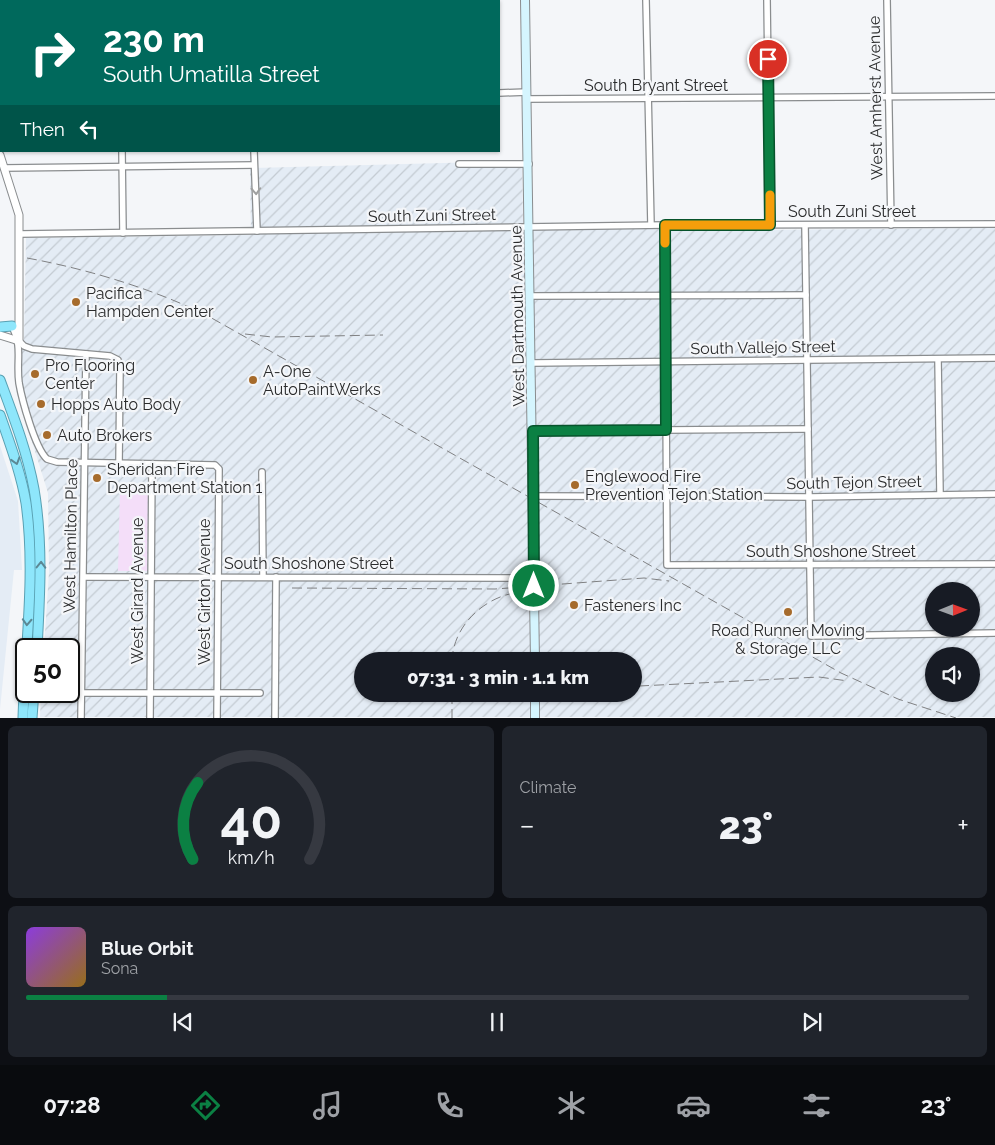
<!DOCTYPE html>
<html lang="en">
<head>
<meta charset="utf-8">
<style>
	:root { --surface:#171b24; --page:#20242c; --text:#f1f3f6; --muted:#9ea1a6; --line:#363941; --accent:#0b8043 }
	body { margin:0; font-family:Raleway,sans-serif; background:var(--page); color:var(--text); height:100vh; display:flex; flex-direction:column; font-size:19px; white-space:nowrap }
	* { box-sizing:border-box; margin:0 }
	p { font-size:16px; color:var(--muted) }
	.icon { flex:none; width:28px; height:28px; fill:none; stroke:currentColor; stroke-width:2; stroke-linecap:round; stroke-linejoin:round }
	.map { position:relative; height:718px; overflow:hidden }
	.details { display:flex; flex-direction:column; gap:8px; padding:8px; background:#0d0f14; flex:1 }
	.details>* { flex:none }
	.hud { position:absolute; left:0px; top:0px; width:500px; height:152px; box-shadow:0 1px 4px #0004; background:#00695c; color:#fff; overflow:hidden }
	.needle { width:32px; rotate:89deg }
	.controls { position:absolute; left:925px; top:582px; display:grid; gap:10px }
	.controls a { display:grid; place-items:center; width:55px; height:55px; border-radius:50%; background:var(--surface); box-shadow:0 1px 4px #0004; font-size:25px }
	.speed { position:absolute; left:15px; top:638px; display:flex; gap:10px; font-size:25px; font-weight:700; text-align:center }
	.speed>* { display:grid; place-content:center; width:65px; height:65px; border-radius:50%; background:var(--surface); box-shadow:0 1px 4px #0004; line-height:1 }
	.speed .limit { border:2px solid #111; border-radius:8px; background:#fff; color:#111 }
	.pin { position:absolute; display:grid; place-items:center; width:42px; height:42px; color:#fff; margin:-21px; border:2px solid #fff; border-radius:50%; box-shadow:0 1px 5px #0007 }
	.me { position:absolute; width:55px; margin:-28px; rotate:0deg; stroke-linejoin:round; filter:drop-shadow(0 0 4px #0008) }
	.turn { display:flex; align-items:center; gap:18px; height:105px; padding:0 20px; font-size:22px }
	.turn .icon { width:65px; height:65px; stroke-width:2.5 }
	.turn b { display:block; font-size:35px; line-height:42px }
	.then { display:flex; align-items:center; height:48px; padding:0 20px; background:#0003; gap:10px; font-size:19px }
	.big { font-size:38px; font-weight:800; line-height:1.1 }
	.details .widget { flex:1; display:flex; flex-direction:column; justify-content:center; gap:8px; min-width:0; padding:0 18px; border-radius:8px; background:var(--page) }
	.details .dial { align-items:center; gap:0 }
	.dial svg { height:130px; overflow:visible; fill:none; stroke:var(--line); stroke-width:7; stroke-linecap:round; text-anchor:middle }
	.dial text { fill:var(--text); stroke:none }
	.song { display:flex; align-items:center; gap:15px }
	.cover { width:60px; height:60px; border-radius:8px; background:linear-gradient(135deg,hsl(270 70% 55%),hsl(40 70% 35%)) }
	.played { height:5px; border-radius:2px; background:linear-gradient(90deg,var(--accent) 15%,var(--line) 15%) }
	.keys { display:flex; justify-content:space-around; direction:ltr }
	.heat { display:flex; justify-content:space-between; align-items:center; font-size:28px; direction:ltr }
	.details .tiles { flex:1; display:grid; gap:8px; grid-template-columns:1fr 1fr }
	.widget:last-child { grid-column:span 2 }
	.trip { position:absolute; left:354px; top:652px; width:288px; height:50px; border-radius:25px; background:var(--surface); box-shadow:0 1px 4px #0004; font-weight:800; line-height:50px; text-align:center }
	.tabs { display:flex; height:80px; justify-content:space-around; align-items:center; background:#090b0e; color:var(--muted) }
	.tabs .icon { width:35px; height:35px }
	.tabs .active { color:var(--accent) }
	.tabs b { font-size:22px; color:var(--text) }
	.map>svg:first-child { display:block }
</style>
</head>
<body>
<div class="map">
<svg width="995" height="718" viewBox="0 0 995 718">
	<defs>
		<pattern id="industrial-furrows" width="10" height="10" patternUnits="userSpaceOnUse" patternTransform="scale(1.25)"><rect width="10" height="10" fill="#e4ecf5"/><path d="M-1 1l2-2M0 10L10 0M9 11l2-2" fill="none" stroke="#c4cbd2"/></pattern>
	</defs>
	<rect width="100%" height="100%" fill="#f4f6f9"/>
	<polygon fill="#e4ecf5" points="0,446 18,501 22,570 14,570 0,709"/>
	<path fill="url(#industrial-furrows)" fill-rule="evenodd" d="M522 161 523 223 763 222 764 230 995 228V717H40L41 691H69V649H44L49 572 48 493 16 390V379L24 340 26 238 251 235 250 168ZM934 591H971V629H934ZM934 656H971V694H934ZM362 661H632V694H362Z"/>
	<polygon fill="#f4def9" points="120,488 148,489 147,571 118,571"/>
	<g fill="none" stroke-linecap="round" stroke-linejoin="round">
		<defs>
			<g id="minor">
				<polyline points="120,0 120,1"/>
				<polyline points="646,0 651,225"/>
				<polyline points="767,0 770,225"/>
				<polyline points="887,0 891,225"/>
				<polyline points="0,35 1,34"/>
				<polyline points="499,93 527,92"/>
				<polyline points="527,99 995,96"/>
				<polyline points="0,102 1,102"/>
				<polyline points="122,151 123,233"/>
				<polyline points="254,151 257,231"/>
				<polyline points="459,164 529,164"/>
				<polyline points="4,168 254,165"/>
				<polyline points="665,225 667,565 995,564"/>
				<polyline points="805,225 811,636 995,633"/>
				<polyline points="20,234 665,225 995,224"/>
				<polyline points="531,296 806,295"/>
				<path d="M12 326C23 348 16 360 19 383 22 400 35 448 47 459L57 462 215 465 219 469 217 718"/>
				<polyline points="19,341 24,346 32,349 110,356 118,360 120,366 119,464"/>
				<polyline points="938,359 940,494"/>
				<polyline points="532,363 995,358"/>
				<polyline points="533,431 808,429"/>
				<polyline points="262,472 263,577"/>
				<polyline points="534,496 809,497 995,494"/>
				<polyline points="84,577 534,578"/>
				<polyline points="81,693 260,693"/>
				<polyline points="81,718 86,354"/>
				<polyline points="150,718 152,464"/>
				<polyline points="275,718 276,577"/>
			</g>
			<polyline id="tertiary" points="0,155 19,215 19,341 0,335"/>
			<g id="secondary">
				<polyline points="525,0 535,661"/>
				<polyline points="535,694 535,718"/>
			</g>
			<g id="trunk">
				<polyline points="0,327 12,326"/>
				<path d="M0 380C13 415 27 451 34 489 43 542 40 595 37 649"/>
				<path d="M0 415C10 444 21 473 26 503 36 574 25 647 23 718"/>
				<polyline points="32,718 34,691"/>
			</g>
		</defs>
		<use href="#minor" stroke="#8a8d8f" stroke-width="8"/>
		<use href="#tertiary" stroke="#8a8d8f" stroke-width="9"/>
		<use href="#secondary" stroke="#8a8d8f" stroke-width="10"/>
		<use href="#trunk" stroke="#59a0b2" stroke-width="11"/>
		<use href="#minor" stroke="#fff" stroke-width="5.5"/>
		<use href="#tertiary" stroke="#fff" stroke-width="7"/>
		<use href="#secondary" stroke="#d5f5fe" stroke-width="8"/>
		<use href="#trunk" stroke="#8ee6fb" stroke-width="9"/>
		<g stroke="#808183" stroke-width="1" stroke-dasharray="10 5" stroke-linecap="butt">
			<path d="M27 258C87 269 154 289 208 316L841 673 898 699 956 718"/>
			<polyline points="245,334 272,337 383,335"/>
			<polyline points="292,588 495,589 644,578 669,581"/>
			<path d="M452 661C453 627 482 599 514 593"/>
			<polyline points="639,686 819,677 848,681"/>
			<polyline points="452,694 452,718"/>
		</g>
	</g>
	<defs><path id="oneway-chevron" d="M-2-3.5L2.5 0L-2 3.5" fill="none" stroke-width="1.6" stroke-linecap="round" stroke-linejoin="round" transform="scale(1.25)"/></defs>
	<use stroke="#9fa0a0" href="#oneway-chevron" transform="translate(256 191) rotate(87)"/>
	<g stroke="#5c8894">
		<use href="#oneway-chevron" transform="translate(16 461) rotate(73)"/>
		<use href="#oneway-chevron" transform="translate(41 565) rotate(-89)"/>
		<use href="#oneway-chevron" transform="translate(27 622) rotate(93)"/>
	</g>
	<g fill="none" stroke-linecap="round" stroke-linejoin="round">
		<defs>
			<polyline id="route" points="534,586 533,431 666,430 665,225 770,225 768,59"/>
		</defs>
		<use href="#route" stroke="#07532c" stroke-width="12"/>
		<use href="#route" stroke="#0b8043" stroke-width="9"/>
		<polyline stroke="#f59e0b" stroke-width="9" points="665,243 665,225 770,225 770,195"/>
	</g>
	<g fill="#a66b2c" stroke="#f4f6f9" stroke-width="2">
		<circle cx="76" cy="302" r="5"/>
		<circle cx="35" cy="374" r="5"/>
		<circle cx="253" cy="380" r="5"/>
		<circle cx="41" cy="404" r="5"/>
		<circle cx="47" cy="435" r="5"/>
		<circle cx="97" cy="478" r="5"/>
		<circle cx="575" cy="485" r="5"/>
		<circle cx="574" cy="605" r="5"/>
		<circle cx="788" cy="612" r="5"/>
	</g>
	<g text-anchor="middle" stroke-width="4.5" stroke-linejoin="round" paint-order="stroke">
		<g font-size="16" fill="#2a2b2c" stroke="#f4f6f9">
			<text x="656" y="91">South Bryant Street</text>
			<text transform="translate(875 98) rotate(-91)" y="6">West Amherst Avenue</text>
			<text x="852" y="217">South Zuni Street</text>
			<text transform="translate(432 215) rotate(-1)" y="6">South Zuni Street</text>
			<text transform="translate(517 316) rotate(-91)" y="6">West Dartmouth Avenue</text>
			<text transform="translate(763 347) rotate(-1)" y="6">South Vallejo Street</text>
			<text transform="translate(854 482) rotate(-1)" y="6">South Tejon Street</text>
			<text transform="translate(70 536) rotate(-89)" y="6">West Hamilton Place</text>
			<text x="831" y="557">South Shoshone Street</text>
			<text x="309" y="569">South Shoshone Street</text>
			<text transform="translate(137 591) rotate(-90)" y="6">West Girard Avenue</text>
			<text transform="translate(204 592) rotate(-90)" y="6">West Girton Avenue</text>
		</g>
		<g font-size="16" fill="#2a2b2c" stroke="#f4f6f9" text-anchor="start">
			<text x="86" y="299">Pacifica<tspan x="86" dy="18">Hampden Center</tspan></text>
			<text x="45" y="371">Pro Flooring<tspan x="45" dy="18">Center</tspan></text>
			<text x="263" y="377">A-One<tspan x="263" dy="18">AutoPaintWerks</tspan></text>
			<text x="51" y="410">Hopps Auto Body</text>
			<text x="57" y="441">Auto Brokers</text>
			<text x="107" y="475">Sheridan Fire<tspan x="107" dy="18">Department Station 1</tspan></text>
			<text x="585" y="482">Englewood Fire<tspan x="585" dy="18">Prevention Tejon Station</tspan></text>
			<text x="584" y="611">Fasteners Inc</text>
			<text x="788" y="636" text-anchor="middle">Road Runner Moving<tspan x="788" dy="18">&amp; Storage LLC</tspan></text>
		</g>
	</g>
</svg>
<div class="controls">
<a><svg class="needle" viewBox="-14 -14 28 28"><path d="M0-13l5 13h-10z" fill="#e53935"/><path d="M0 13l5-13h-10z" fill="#9ea1a6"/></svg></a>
<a><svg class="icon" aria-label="sound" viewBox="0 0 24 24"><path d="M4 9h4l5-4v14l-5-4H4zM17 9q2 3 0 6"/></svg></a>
</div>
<div class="speed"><div class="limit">50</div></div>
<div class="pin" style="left:768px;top:59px;background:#d93025"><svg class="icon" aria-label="arrive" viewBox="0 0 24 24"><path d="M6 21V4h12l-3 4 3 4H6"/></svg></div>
<svg class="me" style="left:534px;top:586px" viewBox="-20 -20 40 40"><circle r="17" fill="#0b8043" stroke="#fff" stroke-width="3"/><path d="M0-11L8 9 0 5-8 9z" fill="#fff"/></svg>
<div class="trip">07:31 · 3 min · 1.1 km</div>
<div class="hud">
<div class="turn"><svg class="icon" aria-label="right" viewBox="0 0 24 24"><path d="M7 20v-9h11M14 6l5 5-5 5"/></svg><div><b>230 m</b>South Umatilla Street</div></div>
<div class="then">Then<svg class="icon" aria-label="left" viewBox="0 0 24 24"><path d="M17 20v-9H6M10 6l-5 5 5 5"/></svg></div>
</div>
</div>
<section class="details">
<div class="tiles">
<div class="widget dial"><svg viewBox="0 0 100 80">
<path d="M14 69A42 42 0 1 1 86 69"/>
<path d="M14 69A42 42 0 0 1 17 22" stroke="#0b8043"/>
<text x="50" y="56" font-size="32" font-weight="700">40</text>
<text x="50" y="72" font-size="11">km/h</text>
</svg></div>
<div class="widget"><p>Climate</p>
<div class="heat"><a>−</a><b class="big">23°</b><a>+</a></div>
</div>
<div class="widget">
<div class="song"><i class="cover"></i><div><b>Blue Orbit</b><p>Sona</p></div></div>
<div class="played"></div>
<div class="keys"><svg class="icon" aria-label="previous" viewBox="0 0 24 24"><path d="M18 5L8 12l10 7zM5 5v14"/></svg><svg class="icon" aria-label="pause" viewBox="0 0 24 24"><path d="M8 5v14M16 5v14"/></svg><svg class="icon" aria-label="next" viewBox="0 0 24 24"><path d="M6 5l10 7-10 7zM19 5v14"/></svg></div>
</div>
</div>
</section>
<nav class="tabs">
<b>07:28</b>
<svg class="icon active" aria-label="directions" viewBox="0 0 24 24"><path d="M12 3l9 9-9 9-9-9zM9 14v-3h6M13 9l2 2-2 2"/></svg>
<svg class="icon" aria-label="music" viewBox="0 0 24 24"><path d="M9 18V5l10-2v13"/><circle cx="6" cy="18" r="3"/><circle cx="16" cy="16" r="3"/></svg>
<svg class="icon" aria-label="phone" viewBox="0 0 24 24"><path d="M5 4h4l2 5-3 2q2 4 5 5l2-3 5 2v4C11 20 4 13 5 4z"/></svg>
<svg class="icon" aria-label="climate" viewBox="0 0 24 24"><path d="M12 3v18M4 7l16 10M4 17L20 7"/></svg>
<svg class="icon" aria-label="car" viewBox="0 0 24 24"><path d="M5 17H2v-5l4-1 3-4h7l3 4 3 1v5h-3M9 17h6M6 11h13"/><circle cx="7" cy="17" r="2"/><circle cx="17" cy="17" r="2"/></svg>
<svg class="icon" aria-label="filters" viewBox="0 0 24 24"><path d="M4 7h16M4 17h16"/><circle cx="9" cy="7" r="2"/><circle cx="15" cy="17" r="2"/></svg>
<b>23°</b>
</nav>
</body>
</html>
